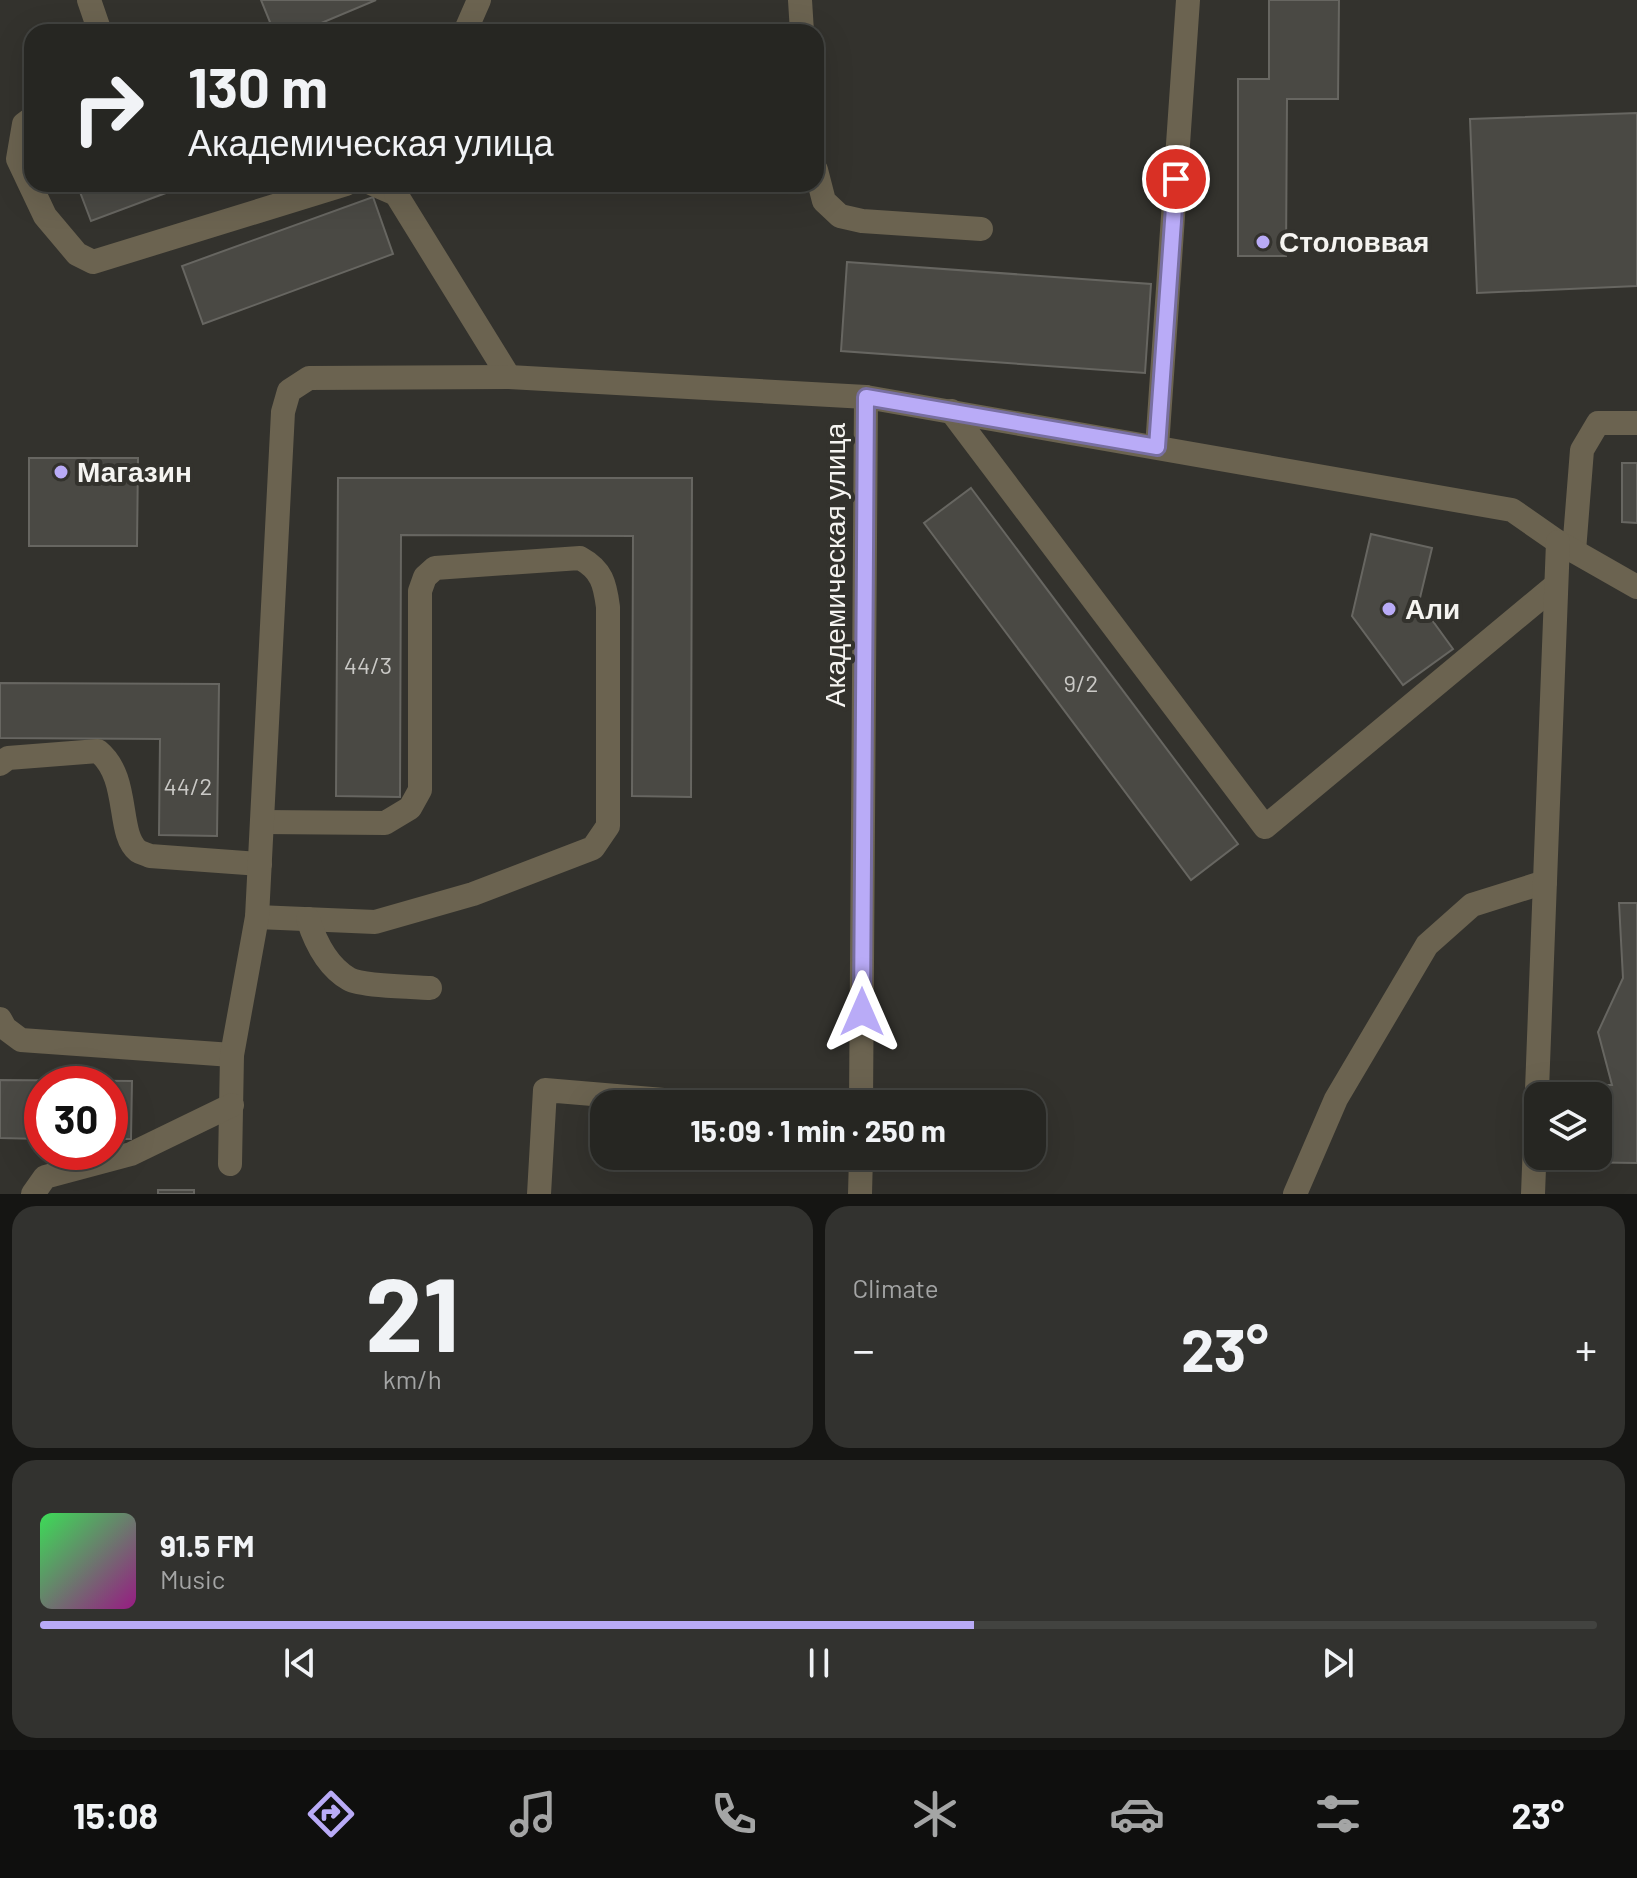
<!DOCTYPE html>
<html lang="en">
<head>
<meta charset="utf-8">
<style>
	:root { --surface:#262622; --page:#32322f; --text:#f1f3f6; --muted:#a4a5a5; --line:#424340; --accent:#b9abf7 }
	body { margin:0; font-family:Barlow,sans-serif; background:var(--page); color:var(--text); height:100vh; display:flex; flex-direction:column; font-size:30px; white-space:nowrap }
	* { box-sizing:border-box; margin:0 }
	p { font-size:26px; color:var(--muted) }
	.icon { flex:none; width:44px; height:44px; fill:none; stroke:currentColor; stroke-width:2; stroke-linecap:round; stroke-linejoin:round }
	.map { position:relative; height:1194px; overflow:hidden }
	.details { display:flex; flex-direction:column; gap:12px; padding:12px; background:#151513; flex:1 }
	.details>* { flex:none }
	.hud { position:absolute; left:24px; top:24px; width:800px; height:168px; border-radius:24px; box-shadow:0 8px 32px #0002,0 0 0 2px var(--line); background:#262622; color:var(--text); overflow:hidden }
	.fabs { position:absolute; left:1524px; top:1082px; display:grid; gap:16px }
	.fabs a { display:grid; place-items:center; width:88px; height:88px; border-radius:16px; background:var(--surface); box-shadow:0 8px 32px #0002,0 0 0 2px var(--line); font-size:40px }
	.speed { position:absolute; left:24px; top:1066px; display:flex; gap:16px; font-size:40px; font-weight:700; text-align:center }
	.speed>* { display:grid; place-content:center; width:104px; height:104px; border-radius:50%; background:var(--surface); box-shadow:0 8px 32px #0002,0 0 0 2px var(--line); line-height:1 }
	.speed .limit { border:12px solid #d22; background:#fff; color:#111 }
	.pin { position:absolute; display:grid; place-items:center; width:68px; height:68px; color:#fff; margin:-34px; border:4px solid #fff; border-radius:50%; box-shadow:0 2px 8px #0007 }
	.me { position:absolute; width:88px; margin:-44px; rotate:0deg; stroke-linejoin:round; filter:drop-shadow(0 0 6px #0008) }
	.turn { display:flex; align-items:center; gap:28px; height:168px; padding:0 32px; font-size:36px }
	.turn .icon { width:104px; height:104px; stroke-width:2.5 }
	.turn b { display:block; font-size:56px; line-height:68px }
	.big { font-size:60px; font-weight:700; line-height:1.1 }
	.details .card { flex:1; display:flex; flex-direction:column; justify-content:center; gap:12px; min-width:0; padding:0 28px; border-radius:24px; background:var(--page) }
	.details .dial { align-items:center; gap:0 }
	.dial b { font-size:104px; line-height:1 }
	.song { display:flex; align-items:center; gap:24px }
	.cover { width:96px; height:96px; border-radius:12px; background:linear-gradient(135deg,hsl(130 70% 55%),hsl(310 70% 35%)) }
	.played { height:8px; border-radius:4px; background:linear-gradient(90deg,var(--accent) 60%,var(--line) 60%) }
	.keys { display:flex; justify-content:space-around; direction:ltr }
	.heat { display:flex; justify-content:space-between; align-items:center; font-size:44px; direction:ltr }
	.details .tiles { flex:1; display:grid; gap:12px; grid-template-columns:1fr 1fr }
	.card:last-child { grid-column:span 2 }
	.trip { position:absolute; left:590px; top:1090px; width:456px; height:80px; border-radius:24px; background:var(--surface); box-shadow:0 8px 32px #0002,0 0 0 2px var(--line); font-weight:700; line-height:80px; text-align:center }
	.tab-bar { display:flex; height:128px; justify-content:space-around; align-items:center; background:#0f0f0e; color:var(--muted) }
	.tab-bar .icon { width:56px; height:56px }
	.tab-bar .selected { color:var(--accent) }
	.tab-bar b { font-size:36px; color:var(--text) }
	.map>svg:first-child { display:block }
</style>
</head>
<body>
<div class="map">
<svg width="1637" height="1194" viewBox="0 0 1637 1194">
	<rect width="100%" height="100%" fill="#33322d"/>
	<g fill="#4a4944" stroke="#676661" stroke-width="2">
		<polygon points="261,0 376,0 300,32 274,32"/>
		<polygon points="1269,0 1339,0 1338,99 1287,99 1286,256 1238,256 1238,79 1269,79"/>
		<polygon points="1637,113 1637,286 1477,293 1470,119"/>
		<polygon points="77,184 190,184 91,221"/>
		<polygon points="373,197 393,254 203,324 182,266"/>
		<polygon points="847,262 1151,284 1145,373 841,351"/>
		<polygon points="29,458 138,458 137,546 29,546"/>
		<polygon points="1622,463 1637,463 1637,523 1622,522"/>
		<polygon points="338,478 692,478 691,797 632,796 633,536 401,535 400,797 336,796"/>
		<polygon points="971,488 1238,844 1191,880 924,523"/>
		<polygon points="1371,534 1432,548 1419,602 1453,649 1403,685 1352,616"/>
		<polygon points="0,683 219,684 217,836 159,835 160,739 0,738"/>
		<polygon points="1619,903 1637,903 1637,1163 1570,1162 1571,1156 1598,1156 1598,1096 1571,1096 1571,1085 1612,1085 1598,1032 1623,978"/>
		<polygon points="0,1080 132,1081 131,1139 110,1139 110,1084 42,1084 42,1139 0,1138"/>
		<rect x="158" y="1190" width="36" height="4"/>
	</g>
	<g fill="none" stroke-linecap="round" stroke-linejoin="round">
		<g stroke="#6b6350" stroke-width="24">
			<polyline points="89,0 100,32"/>
			<polyline points="800,0 802,32"/>
			<polyline points="465,32 479,0"/>
			<polyline points="32,118 24,124 18,159 45,216 77,254 93,262 346,184"/>
			<polyline points="816,170 824,201 840,216 862,221 981,229"/>
			<polyline points="373,184 396,194"/>
			<polyline points="400,184 396,194 509,377"/>
			<polyline points="951,411 1265,827 1556,585"/>
			<polyline points="1157,447 1188,0"/>
			<polyline points="1574,551 1582,450 1598,423 1637,423"/>
			<path d="M0 764 8 758 98 751C131 778 116 833 138 851 141 853 146 854 150 856L260 864"/>
			<path d="M257 917 375 922 473 894 593 848 608 826V607C605 584 602 570 580 558L435 568 425 577 420 591V790L410 808 385 823 262 822"/>
			<path d="M308 919C315 941 328 967 349 979 361 986 413 987 430 988"/>
			<polyline points="0,1019 5,1028 21,1040 232,1055"/>
			<polyline points="861,1104 866,397 1512,510 1558,542 1637,587"/>
			<polyline points="230,1164 232,1055 257,917 283,412 289,391 309,378 509,377 866,397"/>
			<polyline points="33,1194 45,1177 131,1154 232,1105"/>
			<polyline points="539,1194 545,1090 711,1104"/>
			<polyline points="860,1194 861,1156"/>
			<polyline points="1295,1194 1336,1099 1427,945 1472,905 1545,882"/>
			<polyline points="1533,1194 1558,542"/>
		</g>
	</g>
	<g fill="none" stroke-linecap="round" stroke-linejoin="round">
		<defs>
			<polyline id="route" points="862,1012 866,397 1157,447 1176,179"/>
		</defs>
		<use href="#route" stroke="#786fa1" stroke-width="20"/>
		<use href="#route" stroke="#b9abf7" stroke-width="14"/>
	</g>
	<g fill="#b9abf7" stroke="#33322d" stroke-width="3">
		<circle cx="1263" cy="242" r="8"/>
		<circle cx="61" cy="472" r="8"/>
		<circle cx="1389" cy="609" r="8"/>
	</g>
	<g text-anchor="middle" stroke-width="8" stroke-linejoin="round" paint-order="stroke">
		<g font-size="24" fill="#cac9c6">
			<text x="368" y="674">44/3</text>
			<text x="1081" y="692">9/2</text>
			<text x="188" y="795">44/2</text>
		</g>
		<g font-size="28" font-weight="bold" fill="#f5f4f1" stroke="#33322d" text-anchor="start">
			<text x="1279" y="252">Столоввая</text>
			<text x="77" y="482">Магазин</text>
			<text x="1405" y="619">Али</text>
		</g>
		<g font-size="28" fill="#f5f4f1" stroke="#33322d">
			<text transform="translate(835 565) rotate(-90)" y="10">Академическая улица</text>
		</g>
	</g>
</svg>
<div class="fabs">
<a><svg class="icon" aria-label="layers" viewBox="0 0 24 24"><path d="M12 4l9 5-9 5-9-5zM3 14l9 5 9-5"/></svg></a>
</div>
<div class="speed"><div class="limit">30</div></div>
<div class="pin" style="left:1176px;top:179px;background:#d93025"><svg class="icon" aria-label="arrive" viewBox="0 0 24 24"><path d="M6 21V4h12l-3 4 3 4H6"/></svg></div>
<svg class="me" style="left:862px;top:1012px" viewBox="-20 -20 40 40"><path d="M0-17L14 15 0 8-14 15z" fill="#b9abf7" stroke="#fff" stroke-width="4"/></svg>
<div class="trip">15:09 · 1 min · 250 m</div>
<div class="hud">
<div class="turn"><svg class="icon" aria-label="right" viewBox="0 0 24 24"><path d="M7 20v-9h11M14 6l5 5-5 5"/></svg><div><b>130 m</b>Академическая улица</div></div>
</div>
</div>
<section class="details">
<div class="tiles">
<div class="card dial"><b>21</b><p>km/h</p></div>
<div class="card"><p>Climate</p>
<div class="heat"><a>−</a><b class="big">23°</b><a>+</a></div>
</div>
<div class="card">
<div class="song"><i class="cover"></i><div><b>91.5 FM</b><p>Music</p></div></div>
<div class="played"></div>
<div class="keys"><svg class="icon" aria-label="previous" viewBox="0 0 24 24"><path d="M18 5L8 12l10 7zM5 5v14"/></svg><svg class="icon" aria-label="pause" viewBox="0 0 24 24"><path d="M8 5v14M16 5v14"/></svg><svg class="icon" aria-label="next" viewBox="0 0 24 24"><path d="M6 5l10 7-10 7zM19 5v14"/></svg></div>
</div>
</div>
</section>
<nav class="tab-bar">
<b>15:08</b>
<svg class="icon selected" aria-label="directions" viewBox="0 0 24 24"><path d="M12 3l9 9-9 9-9-9zM9 14v-3h6M13 9l2 2-2 2"/></svg>
<svg class="icon" aria-label="music" viewBox="0 0 24 24"><path d="M9 18V5l10-2v13"/><circle cx="6" cy="18" r="3"/><circle cx="16" cy="16" r="3"/></svg>
<svg class="icon" aria-label="phone" viewBox="0 0 24 24"><path d="M5 4h4l2 5-3 2q2 4 5 5l2-3 5 2v4C11 20 4 13 5 4z"/></svg>
<svg class="icon" aria-label="climate" viewBox="0 0 24 24"><path d="M12 3v18M4 7l16 10M4 17L20 7"/></svg>
<svg class="icon" aria-label="car" viewBox="0 0 24 24"><path d="M5 17H2v-5l4-1 3-4h7l3 4 3 1v5h-3M9 17h6M6 11h13"/><circle cx="7" cy="17" r="2"/><circle cx="17" cy="17" r="2"/></svg>
<svg class="icon" aria-label="filters" viewBox="0 0 24 24"><path d="M4 7h16M4 17h16"/><circle cx="9" cy="7" r="2"/><circle cx="15" cy="17" r="2"/></svg>
<b>23°</b>
</nav>
</body>
</html>
